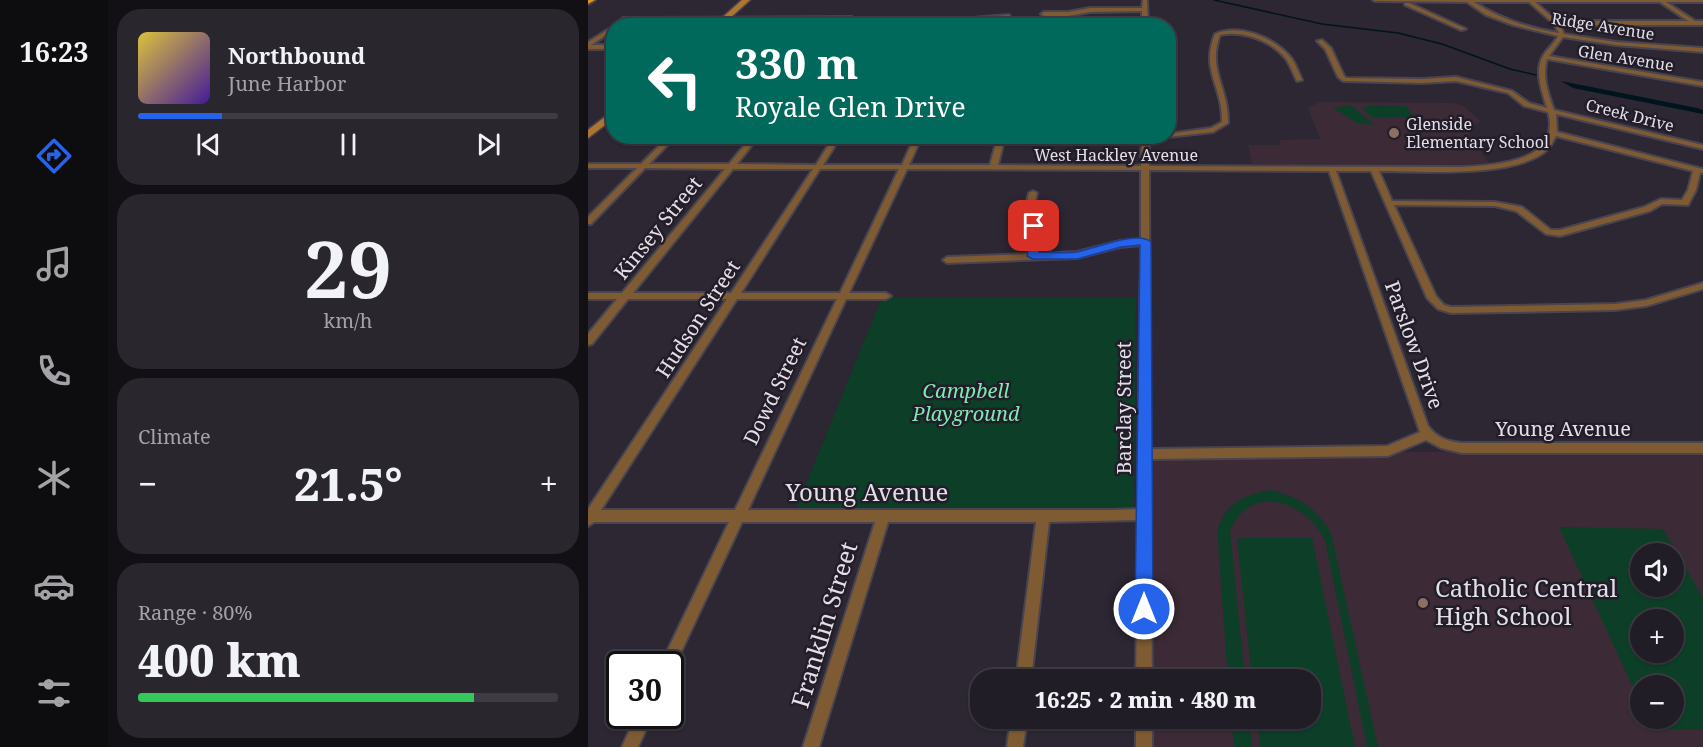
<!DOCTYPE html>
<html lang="en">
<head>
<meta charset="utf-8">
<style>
	:root { --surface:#211d26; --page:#29262e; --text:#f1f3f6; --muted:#a2a2a7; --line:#3e3b43; --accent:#2563eb }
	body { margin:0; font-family:"Noto Serif",serif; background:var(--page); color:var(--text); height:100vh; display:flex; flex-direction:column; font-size:22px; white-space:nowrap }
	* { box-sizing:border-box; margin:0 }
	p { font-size:20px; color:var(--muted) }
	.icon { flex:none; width:33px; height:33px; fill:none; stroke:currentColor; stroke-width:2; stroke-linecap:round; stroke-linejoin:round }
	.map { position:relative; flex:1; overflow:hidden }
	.sheet { display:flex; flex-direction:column; gap:9px; padding:9px; background:#121015; width:480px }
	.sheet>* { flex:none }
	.top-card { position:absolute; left:18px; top:18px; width:570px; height:126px; border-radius:24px; box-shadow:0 2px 4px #0004,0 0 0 2px var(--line); background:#00695c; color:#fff; overflow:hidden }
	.buttons { position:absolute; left:1042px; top:543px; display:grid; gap:12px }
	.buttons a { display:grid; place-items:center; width:54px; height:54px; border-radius:50%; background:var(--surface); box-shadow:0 2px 4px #0004,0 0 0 2px var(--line); font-size:30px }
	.speed { position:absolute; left:18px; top:651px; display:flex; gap:12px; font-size:30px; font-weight:700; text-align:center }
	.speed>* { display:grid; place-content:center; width:78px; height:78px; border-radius:50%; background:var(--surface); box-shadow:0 2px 4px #0004,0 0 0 2px var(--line); line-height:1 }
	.speed .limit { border:3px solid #111; border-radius:9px; background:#fff; color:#111 }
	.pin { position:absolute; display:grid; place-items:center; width:51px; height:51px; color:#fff; margin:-26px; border-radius:12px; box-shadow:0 3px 9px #0006 }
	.me { position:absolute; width:66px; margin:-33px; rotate:0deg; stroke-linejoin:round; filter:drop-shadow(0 0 4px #0008) }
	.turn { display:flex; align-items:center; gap:21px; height:126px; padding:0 30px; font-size:27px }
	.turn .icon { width:78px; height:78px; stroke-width:2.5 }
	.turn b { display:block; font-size:42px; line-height:51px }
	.big { font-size:45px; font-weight:800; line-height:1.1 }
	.sheet .tile { flex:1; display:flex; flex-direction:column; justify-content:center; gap:9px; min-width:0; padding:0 21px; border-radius:24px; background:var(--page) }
	.sheet .dial { align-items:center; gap:0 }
	.dial b { font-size:78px; line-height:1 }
	.song { display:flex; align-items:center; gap:18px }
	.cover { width:72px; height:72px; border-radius:9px; background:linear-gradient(135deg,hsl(50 70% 55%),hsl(260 70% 35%)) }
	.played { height:6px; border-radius:3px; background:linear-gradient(90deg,var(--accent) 20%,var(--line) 20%) }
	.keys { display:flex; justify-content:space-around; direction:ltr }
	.heat { display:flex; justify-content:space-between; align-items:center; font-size:33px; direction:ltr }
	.charge { height:9px; border-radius:4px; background:linear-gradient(90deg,#34c759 80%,var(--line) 0) }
	.trip { position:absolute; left:382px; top:669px; width:351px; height:60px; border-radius:24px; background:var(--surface); box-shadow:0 2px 4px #0004,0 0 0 2px var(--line); font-weight:800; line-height:60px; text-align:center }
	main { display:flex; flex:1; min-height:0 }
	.tabs { display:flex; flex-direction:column; width:108px; justify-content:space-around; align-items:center; background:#0d0c0f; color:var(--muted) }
	.tabs .icon { width:42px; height:42px }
	.tabs .on { color:var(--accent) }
	.tabs b { font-size:27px; color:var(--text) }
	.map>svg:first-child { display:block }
</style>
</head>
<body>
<main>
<nav class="tabs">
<b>16:23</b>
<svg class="icon on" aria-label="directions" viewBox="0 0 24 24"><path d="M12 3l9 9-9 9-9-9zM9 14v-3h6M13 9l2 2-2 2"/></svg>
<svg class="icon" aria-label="music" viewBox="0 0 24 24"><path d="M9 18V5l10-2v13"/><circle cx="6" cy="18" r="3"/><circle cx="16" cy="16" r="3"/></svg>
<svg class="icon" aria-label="phone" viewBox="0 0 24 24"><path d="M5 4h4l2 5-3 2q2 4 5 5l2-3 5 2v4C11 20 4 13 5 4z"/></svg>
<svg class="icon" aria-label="climate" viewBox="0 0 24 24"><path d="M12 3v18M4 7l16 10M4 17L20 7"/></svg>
<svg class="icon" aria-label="car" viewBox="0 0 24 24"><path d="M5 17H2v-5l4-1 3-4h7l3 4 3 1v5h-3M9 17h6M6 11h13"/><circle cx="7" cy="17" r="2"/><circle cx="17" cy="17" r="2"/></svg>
<svg class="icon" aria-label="filters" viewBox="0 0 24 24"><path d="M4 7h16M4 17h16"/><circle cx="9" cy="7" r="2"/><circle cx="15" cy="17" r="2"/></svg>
</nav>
<section class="sheet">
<div class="tile">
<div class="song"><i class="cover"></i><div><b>Northbound</b><p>June Harbor</p></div></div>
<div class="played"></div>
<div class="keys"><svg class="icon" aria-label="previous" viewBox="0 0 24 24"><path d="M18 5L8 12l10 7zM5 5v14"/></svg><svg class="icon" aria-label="pause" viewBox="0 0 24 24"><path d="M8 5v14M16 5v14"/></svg><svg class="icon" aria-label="next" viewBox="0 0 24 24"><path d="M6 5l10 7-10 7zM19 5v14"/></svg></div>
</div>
<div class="tile dial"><b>29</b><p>km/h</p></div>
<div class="tile"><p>Climate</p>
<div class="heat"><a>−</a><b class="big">21.5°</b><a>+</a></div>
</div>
<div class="tile"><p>Range · 80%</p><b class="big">400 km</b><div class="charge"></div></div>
</section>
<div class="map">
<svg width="1115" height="747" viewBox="0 0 1115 747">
	<rect width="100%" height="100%" fill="#2c2733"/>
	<g fill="#3c2b36" fill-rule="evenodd">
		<polygon points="731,102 866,103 877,107 893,122 877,128 901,163 859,166 664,164 660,145 693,145 691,140 732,139 720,108"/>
		<path d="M1115 450V747H554L555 719 723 718V680L555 679 557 454ZM1053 554H1086V586H1053ZM1053 620H1086V652H1053ZM1053 686H1086V718H1053Z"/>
	</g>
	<g fill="#0c3e28" fill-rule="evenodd">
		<polygon points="763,105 786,125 769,123 745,108"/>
		<polygon points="786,105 818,106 826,117 783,117 774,108"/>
		<polygon points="294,297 548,298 546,508 208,509"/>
		<path d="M682 490C709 496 729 508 743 533L790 747H779L737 540C718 501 662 482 642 531L657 679H640L629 532C637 503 653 496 682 490Z"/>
		<path d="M971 527 1075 529 1115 598V730L1064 729 1059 719 1086 718V686H1053V705ZM1053 554H1086V586H1053ZM1053 620H1086V652H1053Z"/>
		<polygon points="649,538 724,538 767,747 672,747 669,719 723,718 723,680 664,679"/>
		<polygon points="643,719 661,719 664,747 646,747"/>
	</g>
	<polygon fill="#00141e" points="973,81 1109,108 1115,110 1115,114 985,88"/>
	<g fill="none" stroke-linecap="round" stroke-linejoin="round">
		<polyline stroke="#00141e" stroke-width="1.5" points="626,0 734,24 810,33 854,44 922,69 948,75"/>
		<defs>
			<g id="minor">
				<polygon points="555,0 559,0 560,26 554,26 554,11 502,12 480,16 456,16 453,14 456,12 480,12 502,8 554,8"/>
				<path d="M785 0H1115V2H1078L1107 21H1115V25H972L976 34 1028 42 1115 48V52L1028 45 975 37 961 56 1115 82V86L959 59C954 77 960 93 966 110L1115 145V149L968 114 969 132 1115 169V173H1112L1108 190 1100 205 1074 204 1062 211 972 236 958 234 928 211 907 206 806 205 848 296 856 305 863 307 1027 304 1058 300 1115 283V289L1058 306 1027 310 863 313 850 309 839 298 783 171H748L840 426C849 438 859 441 874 443H1115V453H874L853 448 838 440 800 456 562 459 564 680H548L550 520 461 522 443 680H428L448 522H300L231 747H215L287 522H154L85 669 82 670V664H73L141 522H6L0 526V509L139 299H40L4 344 0 345V334L29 299H0V293H34L137 169 57 168 3 224H0V217L49 168H0V164H53L81 136H88L61 164H141L164 136H171L149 164 228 165 246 136H253L235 165H314L327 136H334L321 165H402L410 136H417L410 165 553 166 554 136H580V134L623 128 634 122C635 86 612 71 627 34 651 23 688 38 704 59 708 65 711 73 714 80L709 81C705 74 703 66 698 59 684 41 655 30 632 35 619 70 641 88 640 123L625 132 561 139V166L874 167C908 165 974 162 960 112L936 106 920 93 868 81 834 83 755 81 750 77 737 49 729 41 734 40 743 48 756 76 758 78 834 79 868 77 924 91 941 103 959 108C954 92 946 71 955 56 959 49 966 44 970 36L925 25 898 15 879 2 787 1ZM886 2H941L966 24 971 33C941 28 912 19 886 2ZM947 2H1072L1100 21H969ZM968 136 1105 171 1100 190 1094 200 1073 199 1056 207 972 230H963L934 207 907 202 804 201 791 171C832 171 932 179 961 148 964 144 966 139 968 136ZM145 169H225L143 293H45ZM232 169H311L252 293H153ZM319 169 553 170V240L532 241 489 252 450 254 453 229 443 218 449 193 445 191 441 193 435 218 445 229 441 254 359 257 355 260 359 263 489 258 532 247 553 245 550 509 524 510H160L258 299H298L303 296 298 293H261ZM561 170 741 171 832 432 799 446 562 449ZM149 299H249L147 510H13Z"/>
				<polygon points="817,3 821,3 878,29 873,30 817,5"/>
				<polygon points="421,15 423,18 389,20 386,26 381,26 385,18"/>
				<polygon points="264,17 266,20 36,22 32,26 26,26 35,18"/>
				<polygon points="26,26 26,30 3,45 26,45 26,49 0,49 0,42"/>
				<polygon points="48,716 64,716 50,747 34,747"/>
				<polygon points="423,718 439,718 435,747 419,747"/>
				<rect x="548" y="718" width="16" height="29"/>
			</g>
			<g id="secondary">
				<polygon points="154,0 162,0 133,26 125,26"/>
				<polygon points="26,110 26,118 0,138 0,130"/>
			</g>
			<polygon id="trunk" points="0,0 7,0 0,4"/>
		</defs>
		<use href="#minor" stroke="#494450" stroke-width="4"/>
		<use href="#secondary" stroke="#494450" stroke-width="3"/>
		<use href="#trunk" stroke="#494450" stroke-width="4"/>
		<use href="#minor" fill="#7e5b32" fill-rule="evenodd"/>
		<use href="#secondary" fill="#ad752f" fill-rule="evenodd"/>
		<use href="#trunk" fill="#e2921e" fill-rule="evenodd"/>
	</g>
	<path fill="#2563eb" stroke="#184099" stroke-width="1.5" d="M446 223 450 224 455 234 451 252C464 252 477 254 489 252 506 249 549 230 563 242L565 609 563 615 556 618 550 615 547 609 552 245 533 247 489 259H445L439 256 444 234 441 226Z"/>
	<g fill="#8d6e63" stroke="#221d29" stroke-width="2">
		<circle cx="806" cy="133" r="6"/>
		<circle cx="835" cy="603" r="6"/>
	</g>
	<g text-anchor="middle" stroke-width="5" stroke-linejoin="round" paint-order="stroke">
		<g font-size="16" fill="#e3dfe7" stroke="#221d29">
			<text transform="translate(1015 26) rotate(9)" y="6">Ridge Avenue</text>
			<text transform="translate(1038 58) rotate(9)" y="6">Glen Avenue</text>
			<text transform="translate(1042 115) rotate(14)" y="6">Creek Drive</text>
			<text x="528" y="161">West Hackley Avenue</text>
		</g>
		<g font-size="16" fill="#e3dfe7" stroke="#221d29" text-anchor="start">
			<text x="818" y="130">Glenside<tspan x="818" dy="18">Elementary School</tspan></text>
		</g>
		<g font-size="20" fill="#e3dfe7" stroke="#221d29">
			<text transform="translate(70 228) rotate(-51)" y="7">Kinsey Street</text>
			<text transform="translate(110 319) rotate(-57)" y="7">Hudson Street</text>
			<text transform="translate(826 345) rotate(70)" y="7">Parslow Drive</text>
			<text transform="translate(187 391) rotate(-64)" y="7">Dowd Street</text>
			<text transform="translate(536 408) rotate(-90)" y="7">Barclay Street</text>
			<text x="975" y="436">Young Avenue</text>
		</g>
		<g font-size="20" font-style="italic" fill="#7bebb1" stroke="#221d29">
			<text x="378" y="398">Campbell<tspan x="378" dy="23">Playground</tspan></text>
		</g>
		<g font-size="24" fill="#e3dfe7" stroke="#221d29">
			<text x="279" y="501">Young Avenue</text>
			<text transform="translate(237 625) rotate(-73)" y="8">Franklin Street</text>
		</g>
		<g font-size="24" fill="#e3dfe7" stroke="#221d29" text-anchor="start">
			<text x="847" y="597">Catholic Central<tspan x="847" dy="28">High School</tspan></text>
		</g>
	</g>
</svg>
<div class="buttons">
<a><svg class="icon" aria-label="sound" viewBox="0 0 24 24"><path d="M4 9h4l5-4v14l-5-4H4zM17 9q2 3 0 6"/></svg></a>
<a>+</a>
<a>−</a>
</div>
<div class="speed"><div class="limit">30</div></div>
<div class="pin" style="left:446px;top:226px;background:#d93025"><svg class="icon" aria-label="arrive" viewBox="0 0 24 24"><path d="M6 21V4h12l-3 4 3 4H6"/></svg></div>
<svg class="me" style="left:556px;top:609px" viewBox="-20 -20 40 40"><circle r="17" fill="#2563eb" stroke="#fff" stroke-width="3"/><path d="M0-11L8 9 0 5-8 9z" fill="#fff"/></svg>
<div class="trip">16:25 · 2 min · 480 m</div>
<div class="top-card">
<div class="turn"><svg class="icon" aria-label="left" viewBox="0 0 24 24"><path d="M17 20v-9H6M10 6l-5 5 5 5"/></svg><div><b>330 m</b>Royale Glen Drive</div></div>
</div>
</div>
</main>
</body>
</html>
